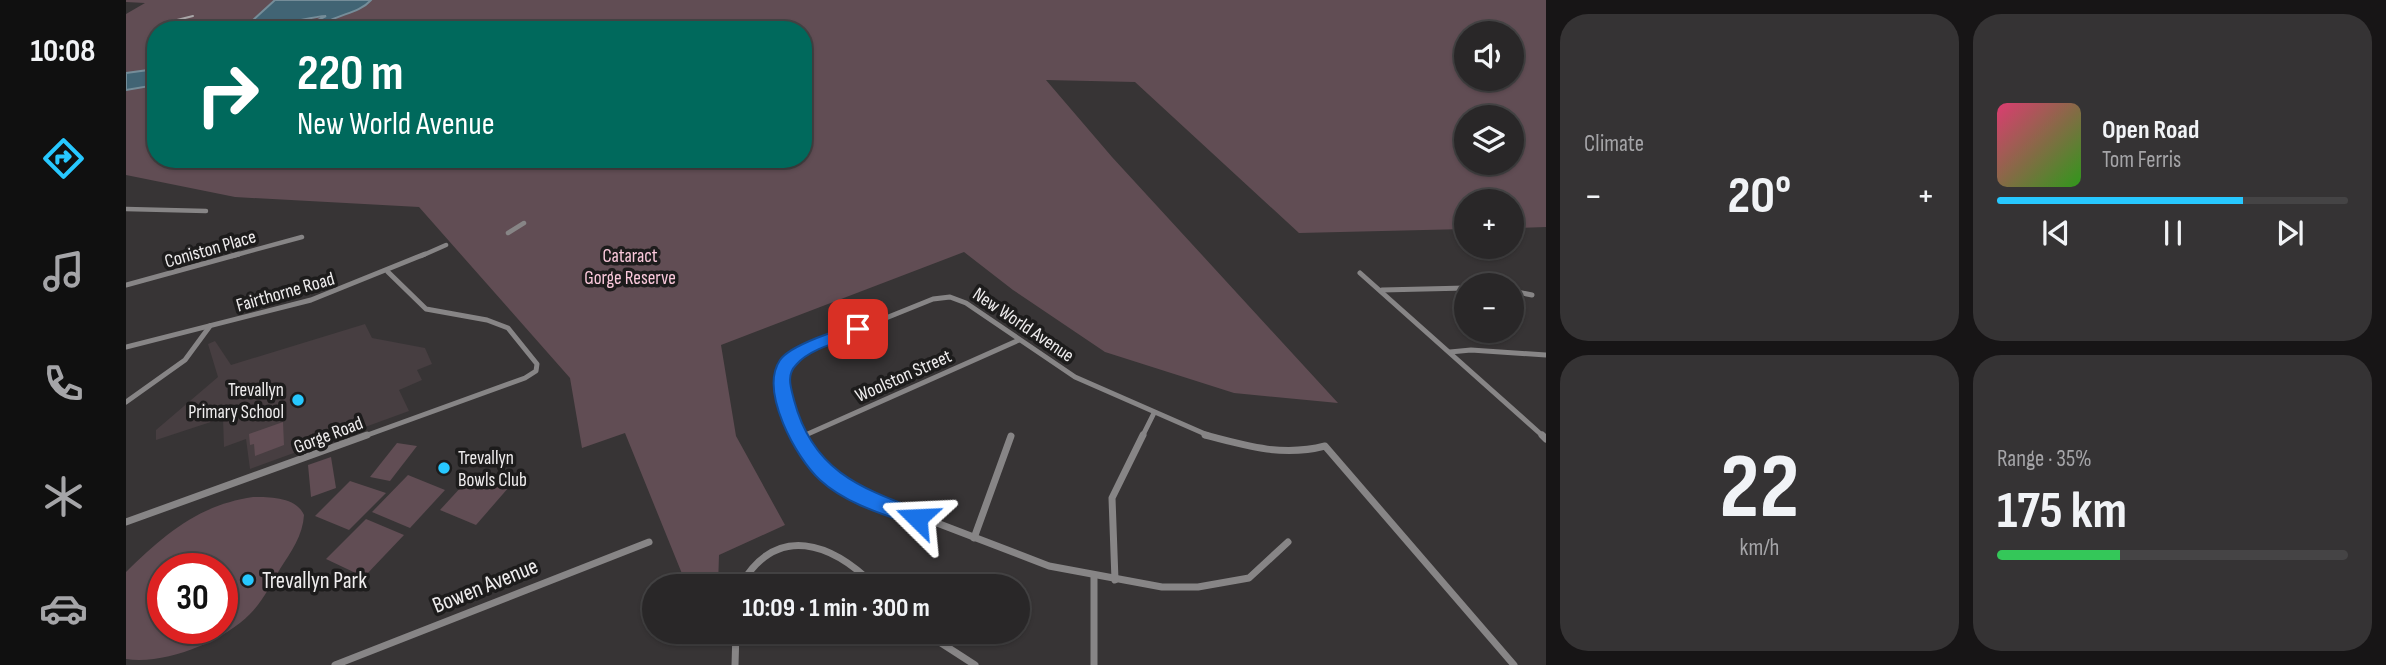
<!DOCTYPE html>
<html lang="en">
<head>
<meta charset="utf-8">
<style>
	:root { --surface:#292728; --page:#353334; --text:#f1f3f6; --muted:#a5a5a8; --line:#454445; --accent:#27c8ff }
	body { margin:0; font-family:"Sofia Sans Condensed",sans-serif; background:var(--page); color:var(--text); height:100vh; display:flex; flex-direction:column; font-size:26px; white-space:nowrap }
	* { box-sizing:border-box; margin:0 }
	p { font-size:23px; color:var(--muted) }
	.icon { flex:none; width:38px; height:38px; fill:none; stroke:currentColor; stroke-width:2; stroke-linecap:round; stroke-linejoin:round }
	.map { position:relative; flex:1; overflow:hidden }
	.side { display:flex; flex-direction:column; gap:14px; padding:14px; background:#171516; width:840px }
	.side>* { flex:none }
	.banner { position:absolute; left:21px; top:21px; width:665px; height:147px; border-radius:28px; box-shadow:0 2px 5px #0004,0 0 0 2px var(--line); background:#00695c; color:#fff; overflow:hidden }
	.tools { position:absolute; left:1328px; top:21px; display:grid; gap:14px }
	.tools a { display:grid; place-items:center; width:70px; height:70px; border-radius:50%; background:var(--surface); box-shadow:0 2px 5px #0004,0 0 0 2px var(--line); font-size:35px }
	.speed { position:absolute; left:21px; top:553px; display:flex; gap:14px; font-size:35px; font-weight:700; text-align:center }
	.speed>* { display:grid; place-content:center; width:91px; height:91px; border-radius:50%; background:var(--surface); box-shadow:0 2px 5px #0004,0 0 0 2px var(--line); line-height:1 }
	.speed .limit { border:10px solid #d22; background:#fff; color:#111 }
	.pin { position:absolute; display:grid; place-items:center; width:60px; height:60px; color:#fff; margin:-30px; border-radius:14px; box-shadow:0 4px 10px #0006 }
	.me { position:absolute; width:77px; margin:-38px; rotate:291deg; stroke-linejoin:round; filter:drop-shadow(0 0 5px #0008) }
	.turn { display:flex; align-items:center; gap:24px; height:147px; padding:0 35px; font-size:32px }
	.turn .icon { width:91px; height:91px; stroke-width:2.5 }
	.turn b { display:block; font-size:49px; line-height:60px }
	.big { font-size:52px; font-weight:700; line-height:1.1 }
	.side .widget { flex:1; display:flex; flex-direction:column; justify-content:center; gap:10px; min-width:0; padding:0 24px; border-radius:28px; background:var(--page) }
	.side .dial { align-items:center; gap:0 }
	.dial b { font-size:91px; line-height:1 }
	.song { display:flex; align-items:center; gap:21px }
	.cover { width:84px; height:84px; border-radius:10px; background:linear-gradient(135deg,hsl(340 70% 55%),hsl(110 70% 35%)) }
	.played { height:7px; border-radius:4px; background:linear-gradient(90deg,var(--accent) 70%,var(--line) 70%) }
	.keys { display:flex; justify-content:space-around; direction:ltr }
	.heat { display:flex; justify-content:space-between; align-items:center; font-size:38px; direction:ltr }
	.charge { height:10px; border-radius:5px; background:linear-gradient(90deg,#34c759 35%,var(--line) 0) }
	.side .tiles { flex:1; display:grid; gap:14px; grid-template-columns:repeat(2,1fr) }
	.trip { position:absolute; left:516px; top:574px; width:388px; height:70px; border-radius:35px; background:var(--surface); box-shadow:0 2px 5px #0004,0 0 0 2px var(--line); font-weight:700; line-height:70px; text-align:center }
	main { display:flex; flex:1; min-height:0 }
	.tabs { display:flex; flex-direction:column; width:126px; justify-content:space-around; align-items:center; background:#101010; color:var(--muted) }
	.tabs .icon { width:49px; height:49px }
	.tabs .selected { color:var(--accent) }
	.tabs b { font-size:32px; color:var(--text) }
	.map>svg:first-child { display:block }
</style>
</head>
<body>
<main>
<nav class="tabs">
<b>10:08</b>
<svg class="icon selected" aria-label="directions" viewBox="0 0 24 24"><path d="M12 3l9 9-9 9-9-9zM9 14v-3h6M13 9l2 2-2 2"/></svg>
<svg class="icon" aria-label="music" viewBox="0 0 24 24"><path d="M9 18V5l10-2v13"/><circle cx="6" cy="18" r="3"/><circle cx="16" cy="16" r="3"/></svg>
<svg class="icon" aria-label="phone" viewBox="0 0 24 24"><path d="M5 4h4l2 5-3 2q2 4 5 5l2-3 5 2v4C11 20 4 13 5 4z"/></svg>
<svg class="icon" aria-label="climate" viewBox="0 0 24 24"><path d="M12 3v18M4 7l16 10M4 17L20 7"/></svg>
<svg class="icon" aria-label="car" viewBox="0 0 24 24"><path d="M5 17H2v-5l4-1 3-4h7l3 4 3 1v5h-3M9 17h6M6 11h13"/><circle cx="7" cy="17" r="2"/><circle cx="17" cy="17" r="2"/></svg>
</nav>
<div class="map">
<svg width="1420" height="665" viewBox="0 0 1420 665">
	<rect width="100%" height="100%" fill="#373435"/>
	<polygon fill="#473e41" points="239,324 246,338 299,348 306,364 291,370 296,380 273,390 283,411 124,469 120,439 98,447 97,418 30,440 30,430 92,377 82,344 89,341 105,365"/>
	<g fill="#614d54" fill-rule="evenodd">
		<path d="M0 0H1420V227L1386 228V201H1340V229L1173 233 1009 82 920 80 986 157 1212 403 1108 393 979 352 887 290 838 252 595 345 610 436 659 525 593 555 592 586H561L499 433 456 448 444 378 293 207 109 197 0 175V14L19 3 0 2ZM30 30H677V159H30ZM1340 33H1386V79H1340ZM1340 117H1386V163H1340Z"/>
		<polygon points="157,422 158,445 129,456 128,444 124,445 123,434"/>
		<polygon points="271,443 291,446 264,481 244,477"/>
		<polygon points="205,457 210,488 185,497 182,465"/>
		<polygon points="348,473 383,487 350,525 314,510"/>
		<polygon points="282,475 319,490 284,528 246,512"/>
		<polygon points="224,481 260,493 223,530 189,516"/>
		<path d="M127 497C144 497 170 497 178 515 177 535 165 552 154 569 145 584 137 601 124 614 96 642 39 665 0 659V572C38 535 72 505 127 497ZM37 569H96V628H37Z"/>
		<polygon points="240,519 278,535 238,577 200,559"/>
	</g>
	<g fill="#416474" stroke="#758d99" stroke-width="2">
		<path d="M149 0H245C231 16 206 13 192 30H172L200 16C178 17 148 31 127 20Z"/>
		<polygon points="30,69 30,85 0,90 0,73"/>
	</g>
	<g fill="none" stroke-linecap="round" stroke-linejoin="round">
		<g stroke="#878586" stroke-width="4.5">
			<polyline points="0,209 80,211"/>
			<polyline points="382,233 398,223"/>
			<polyline points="106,256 176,237"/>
			<polyline points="295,256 320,245"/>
		</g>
		<g stroke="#878586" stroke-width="5">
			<polyline points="1234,273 1418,437"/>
			<polyline points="0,285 113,254"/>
			<polyline points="1256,290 1340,288"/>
			<polyline points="1386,291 1406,295"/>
			<polyline points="0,347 185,300 299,254"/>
			<polyline points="1324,352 1345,350 1420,355"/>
			<polyline points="0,402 59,360 84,326"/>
			<polyline points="236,437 399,378 410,371 411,364 382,328 361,320 300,309 262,272"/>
			<polyline points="673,437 656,390 657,368 678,351 807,299 824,297 840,303 949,377 1086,437"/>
			<polyline points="675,437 893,340"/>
			<polyline points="1016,437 1028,413"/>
		</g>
		<g stroke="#878586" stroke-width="7">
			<polyline points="672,435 690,465 717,487 923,566 1036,587 1072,587 1123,578 1162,542"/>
			<path d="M1079 435C1120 446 1157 457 1199 446L1388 665"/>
			<polyline points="1416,435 1420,439"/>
			<polyline points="672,438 679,435"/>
			<polyline points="0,522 241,435"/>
			<polyline points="848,538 885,436"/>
			<polyline points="968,576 968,665"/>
			<polyline points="989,580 986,498 1017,435"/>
			<path d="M614 586C651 522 706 543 749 586"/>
			<polyline points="798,632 849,665"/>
			<polyline points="209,665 523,542"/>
			<polyline points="609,665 610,632"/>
		</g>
		<polyline stroke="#a9a7a8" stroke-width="2" points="43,22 67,16"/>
	</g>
	<path fill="#1a73e8" stroke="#114b97" stroke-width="2" d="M732 324 737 325V333C717 341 684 348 670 365 660 375 665 388 668 400 687 472 735 488 798 512L801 518 798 524 791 526C759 515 720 504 694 480 670 458 633 391 654 360 664 345 714 329 732 324Z"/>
	<g fill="#27c8ff" stroke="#1d1c1c" stroke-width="2.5">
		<circle cx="172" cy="400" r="7"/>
		<circle cx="318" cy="468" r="7"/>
		<circle cx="122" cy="580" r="7"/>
	</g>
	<g text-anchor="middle" stroke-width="7" stroke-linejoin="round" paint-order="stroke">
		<g font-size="19" fill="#efedee" stroke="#1d1c1c">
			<text transform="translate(84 248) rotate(-16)" y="7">Coniston Place</text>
			<text transform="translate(159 291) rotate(-16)" y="7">Fairthorne Road</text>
			<text transform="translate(898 324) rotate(34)" y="7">New World Avenue</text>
			<text transform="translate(777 375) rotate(-24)" y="7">Woolston Street</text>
			<text transform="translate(202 434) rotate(-21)" y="7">Gorge Road</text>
		</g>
		<g font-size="19" fill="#fbc9dc" stroke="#1d1c1c">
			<text x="504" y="262">Cataract<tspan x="504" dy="22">Gorge Reserve</tspan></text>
		</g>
		<g font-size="19" fill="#efedee" stroke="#1d1c1c" text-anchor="end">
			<text x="158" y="396">Trevallyn<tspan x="158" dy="22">Primary School</tspan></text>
			<text x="332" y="464" text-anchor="start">Trevallyn<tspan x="332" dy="22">Bowls Club</tspan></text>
		</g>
		<g font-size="23" fill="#efedee" stroke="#1d1c1c" text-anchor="start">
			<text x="136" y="588">Trevallyn Park</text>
		</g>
		<g font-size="23" fill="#efedee" stroke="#1d1c1c">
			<text transform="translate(359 585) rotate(-22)" y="8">Bowen Avenue</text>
		</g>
	</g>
</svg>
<div class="tools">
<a><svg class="icon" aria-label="sound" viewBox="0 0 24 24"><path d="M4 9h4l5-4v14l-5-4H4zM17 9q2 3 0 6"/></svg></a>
<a><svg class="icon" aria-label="layers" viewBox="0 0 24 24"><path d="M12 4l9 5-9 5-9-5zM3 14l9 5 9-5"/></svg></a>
<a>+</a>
<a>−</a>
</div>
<div class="speed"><div class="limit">30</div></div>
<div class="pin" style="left:732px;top:329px;background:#d93025"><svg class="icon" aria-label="arrive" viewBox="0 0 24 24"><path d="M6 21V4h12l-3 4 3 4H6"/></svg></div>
<svg class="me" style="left:791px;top:518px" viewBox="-20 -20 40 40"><path d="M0-17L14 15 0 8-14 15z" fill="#1a73e8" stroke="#fff" stroke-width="4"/></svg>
<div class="trip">10:09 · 1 min · 300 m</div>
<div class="banner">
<div class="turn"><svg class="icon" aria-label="right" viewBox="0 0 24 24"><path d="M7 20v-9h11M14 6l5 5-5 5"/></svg><div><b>220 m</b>New World Avenue</div></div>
</div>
</div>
<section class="side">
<div class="tiles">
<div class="widget"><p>Climate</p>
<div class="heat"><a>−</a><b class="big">20°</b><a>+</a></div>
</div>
<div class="widget">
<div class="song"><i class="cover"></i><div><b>Open Road</b><p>Tom Ferris</p></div></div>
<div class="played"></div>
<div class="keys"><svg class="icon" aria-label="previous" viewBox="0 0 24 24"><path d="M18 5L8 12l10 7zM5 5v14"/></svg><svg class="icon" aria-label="pause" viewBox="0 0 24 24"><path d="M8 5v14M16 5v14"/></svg><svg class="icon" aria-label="next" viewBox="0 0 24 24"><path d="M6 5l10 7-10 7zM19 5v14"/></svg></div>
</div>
<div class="widget dial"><b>22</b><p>km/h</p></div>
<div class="widget"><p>Range · 35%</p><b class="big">175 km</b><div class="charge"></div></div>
</div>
</section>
</main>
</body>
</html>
